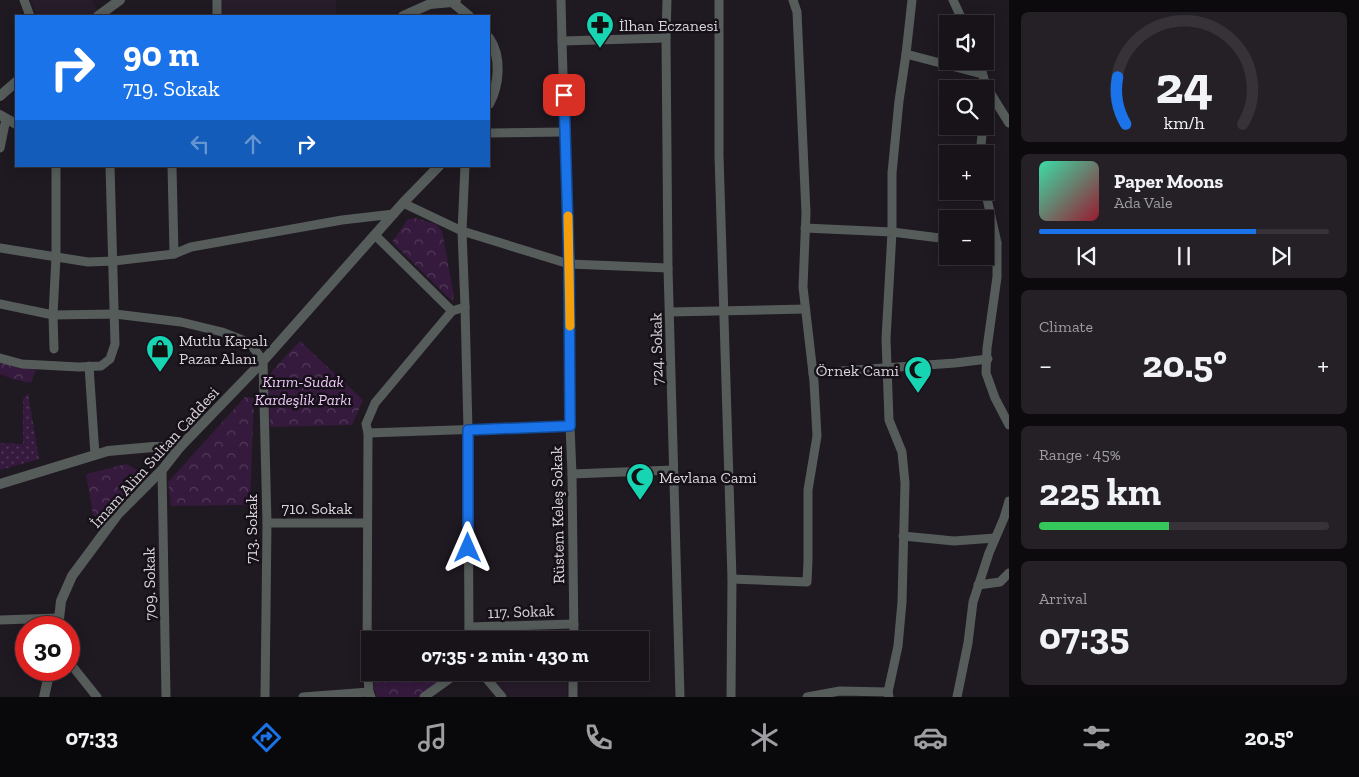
<!DOCTYPE html>
<html lang="en">
<head>
<meta charset="utf-8">
<style>
	:root { --surface:#171319; --page:#242026; --text:#f1f3f6; --muted:#9e9ea2; --line:#363238; --accent:#1a73e8 }
	body { margin:0; font-family:"Zilla Slab",serif; background:var(--page); color:var(--text); height:100vh; display:flex; flex-direction:column; font-size:19px; white-space:nowrap }
	* { box-sizing:border-box; margin:0 }
	p { font-size:16px; color:var(--muted) }
	.icon { flex:none; width:28px; height:28px; fill:none; stroke:currentColor; stroke-width:2; stroke-linecap:round; stroke-linejoin:round }
	.map { position:relative; flex:1; overflow:hidden }
	.drawer { display:flex; flex-direction:column; gap:12px; padding:12px; background:#0d0a0e; width:350px }
	.drawer>* { flex:none }
	.hud { position:absolute; left:15px; top:15px; width:475px; height:152px; border-radius:0px; box-shadow:0 2px 12px #0003,0 0 0 1px var(--line); background:#1a73e8; color:#fff; overflow:hidden }
	.fabs { position:absolute; left:939px; top:15px; display:grid; gap:10px }
	.fabs a { display:grid; place-items:center; width:55px; height:55px; border-radius:0px; background:var(--surface); box-shadow:0 2px 12px #0003,0 0 0 1px var(--line); font-size:25px }
	.speed { position:absolute; left:15px; top:616px; display:flex; gap:10px; font-size:25px; font-weight:700; text-align:center }
	.speed>* { display:grid; place-content:center; width:65px; height:65px; border-radius:50%; background:var(--surface); box-shadow:0 2px 12px #0003,0 0 0 1px var(--line); line-height:1 }
	.speed .limit { border:8px solid #d22; background:#fff; color:#111 }
	.pin { position:absolute; display:grid; place-items:center; width:42px; height:42px; color:#fff; margin:-21px; border-radius:10px; box-shadow:0 2px 8px #0006 }
	.me { position:absolute; width:55px; margin:-28px; rotate:0deg; stroke-linejoin:round; filter:drop-shadow(0 0 4px #0008) }
	.turn { display:flex; align-items:center; gap:18px; height:105px; padding:0 25px; font-size:22px }
	.turn .icon { width:65px; height:65px; stroke-width:2.5 }
	.turn b { display:block; font-size:35px; line-height:42px }
	.lanes { display:flex; align-items:center; height:48px; padding:0 25px; background:#0003; justify-content:center; gap:25px; direction:ltr }
	.lanes .off { opacity:.35 }
	.big { font-size:38px; font-weight:700; line-height:1.1 }
	.drawer .widget { flex:1; display:flex; flex-direction:column; justify-content:center; gap:8px; min-width:0; padding:0 18px; border-radius:8px; background:var(--page) }
	.drawer .dial { align-items:center; gap:0 }
	.dial svg { height:130px; overflow:visible; fill:none; stroke:var(--line); stroke-width:7; stroke-linecap:round; text-anchor:middle }
	.dial text { fill:var(--text); stroke:none }
	.song { display:flex; align-items:center; gap:15px }
	.cover { width:60px; height:60px; border-radius:8px; background:linear-gradient(135deg,hsl(160 70% 55%),hsl(350 70% 35%)) }
	.played { height:5px; border-radius:2px; background:linear-gradient(90deg,var(--accent) 75%,var(--line) 75%) }
	.keys { display:flex; justify-content:space-around; direction:ltr }
	.heat { display:flex; justify-content:space-between; align-items:center; font-size:28px; direction:ltr }
	.charge { height:8px; border-radius:4px; background:linear-gradient(90deg,#34c759 45%,var(--line) 0) }
	.trip { position:absolute; left:361px; top:631px; width:288px; height:50px; border-radius:0px; background:var(--surface); box-shadow:0 2px 12px #0003,0 0 0 1px var(--line); font-weight:700; line-height:50px; text-align:center }
	.tabs { display:flex; height:80px; justify-content:space-around; align-items:center; background:#09080a; color:var(--muted) }
	.tabs .icon { width:35px; height:35px }
	.tabs .current { color:var(--accent) }
	.tabs b { font-size:22px; color:var(--text) }
	main { display:flex; flex:1; min-height:0 }
	.map>svg:first-child { display:block }
</style>
</head>
<body>
<main>
<div class="map">
<svg width="1009" height="697" viewBox="0 0 1009 697">
	<defs>
		<pattern id="grass-dots" width="8" height="8" patternUnits="userSpaceOnUse" patternTransform="scale(1.25)"><rect width="8" height="8" fill="#351a3d"/><path d="M2 2h.1M6 6h.1" fill="none" stroke="#523a58" stroke-width="1.8" stroke-linecap="round"/></pattern>
		<pattern id="park-crowns" width="20" height="18" patternUnits="userSpaceOnUse" patternTransform="scale(1.25)"><rect width="20" height="18" fill="#351a3d"/><path d="M2 6a3 3 0 1 1 6 0M12 15a3 3 0 1 1 6 0" fill="none" stroke="#523a58"/></pattern>
	</defs>
	<rect width="100%" height="100%" fill="#1f1921"/>
	<g fill="#271c2a">
		<polygon points="30,0 92,0 98,11 91,16 37,16"/>
		<rect x="222" y="0" width="114" height="16"/>
		<polygon points="475,635 567,636 567,640 475,640"/>
		<polygon points="488,673 567,673 567,697 508,697"/>
	</g>
	<polygon fill="url(#grass-dots)" points="28,393 39,459 0,470 0,443 23,444 23,399"/>
	<g fill="url(#park-crowns)">
		<polygon points="415,218 436,224 442,231 454,296 452,301 392,242 408,219"/>
		<polygon points="300,341 363,400 352,425 270,427 268,379 272,371"/>
		<polygon points="0,363 36,370 31,383 13,379 0,374"/>
		<polygon points="245,397 254,398 250,505 171,506 168,482"/>
		<polygon points="126,464 134,468 140,473 137,484 100,520 93,515 86,474"/>
		<polygon points="373,673 455,673 420,697 377,697 374,689"/>
	</g>
	<g fill="none" stroke-linecap="round" stroke-linejoin="round">
		<g stroke="#555c5a" stroke-width="9">
			<polyline points="24,0 30,16"/>
			<polyline points="217,0 217,16"/>
			<polyline points="561,0 562,41 569,264 570,426 572,474 574,640"/>
			<polyline points="667,0 666,38 668,268 680,697"/>
			<polyline points="719,0 719,155 732,579 731,697"/>
			<polyline points="912,0 906,54 899,101 892,173 892,232 948,239"/>
			<polyline points="953,0 964,24"/>
			<polyline points="562,41 666,38"/>
			<polyline points="906,54 982,74"/>
			<polyline points="979,61 986,86 1009,123"/>
			<polyline points="489,133 565,132"/>
			<polyline points="0,148 6,119"/>
			<polyline points="980,154 983,126"/>
			<polyline points="172,166 174,254"/>
			<polyline points="985,190 997,243 997,277 987,348 986,373 995,398 1009,425"/>
			<polyline points="403,203 462,231 569,264 668,268"/>
			<polyline points="805,228 892,232 886,339 889,420 902,452 905,483 902,602 898,646 888,692 889,697"/>
			<polyline points="375,235 452,311"/>
			<polyline points="985,242 997,243"/>
			<polyline points="0,248 88,262 114,261 174,254 191,247 342,220 394,214"/>
			<polyline points="0,304 53,315 115,314 181,322 222,332 250,343 263,361 267,523 265,697"/>
			<polyline points="465,307 468,430 469,640"/>
			<polyline points="670,312 805,309"/>
			<polyline points="54,349 53,315 56,257 56,166"/>
			<polyline points="0,358 22,364 79,367 101,366 110,359 115,344 110,166"/>
			<polyline points="89,366 95,455"/>
			<polyline points="813,373 955,363 988,359"/>
			<polyline points="368,433 570,426"/>
			<polyline points="162,470 166,697"/>
			<polyline points="572,474 673,470"/>
			<polyline points="267,523 367,523"/>
			<polyline points="903,536 954,541 995,538"/>
			<polyline points="732,579 807,582 808,561 808,490 817,436 814,382 803,287 806,213 797,12 793,0"/>
			<polyline points="978,585 1000,582 1009,573"/>
			<polyline points="0,620 59,618"/>
			<polyline points="469,627 574,624"/>
			<polyline points="69,662 97,697"/>
			<polyline points="481,672 502,697"/>
			<polyline points="303,697 369,692"/>
			<polyline points="371,697 369,692 367,664 368,433 366,424 375,403 452,311 465,307 462,231 465,166"/>
			<polyline points="424,697 459,672"/>
			<polyline points="573,697 573,672"/>
			<polyline points="807,697 840,691 888,692"/>
			<polyline points="957,697 968,643 973,602 989,553 1004,518 1009,501"/>
		</g>
		<g stroke="#555c5a" stroke-width="10">
			<polyline points="452,2 469,16"/>
			<polyline points="98,16 120,0"/>
			<polyline points="403,16 430,4 452,2 456,0"/>
			<path d="M489 38C502 57 499 85 489 104"/>
			<polyline points="0,96 16,82"/>
			<polyline points="0,115 16,124"/>
			<polyline points="0,484 108,451 153,447 180,447"/>
			<polyline points="58,628 61,601 72,576 118,514 162,470 180,447 263,361 403,203 439,166"/>
			<polyline points="44,697 50,670"/>
		</g>
	</g>
	<g fill="none" stroke-linecap="round" stroke-linejoin="round">
		<defs>
			<polyline id="route" points="468,548 468,430 570,426 569,264 564,95"/>
		</defs>
		<use href="#route" stroke="#114b97" stroke-width="12"/>
		<use href="#route" stroke="#1a73e8" stroke-width="9"/>
		<polyline stroke="#f59e0b" stroke-width="9" points="568,216 570,326"/>
	</g>
	<defs>
		<symbol id="pharmacy-pin" viewBox="-11 -11 22 30"><path d="M0 17L-7.5 6A9.5 9.5 0 1 1 7.5 6Z" fill="#17d5b3" stroke="#161018"/><path d="M-2-6h4v4h4v4h-4v4h-4v-4h-4v-4h4Z" fill="#111"/></symbol>
		<symbol id="shop-pin" viewBox="-11 -11 22 30"><path d="M0 17L-7.5 6A9.5 9.5 0 1 1 7.5 6Z" fill="#17d5b3" stroke="#161018"/><path d="M-5-2.5h2.3a2.7 3.5 0 0 1 5.4 0H5L5.5 6h-11ZM-1.5-2.5h3a1.5 2.3 0 0 0-3 0Z" fill="#111"/></symbol>
		<symbol id="mosque-pin" viewBox="-11 -11 22 30"><path d="M0 17L-7.5 6A9.5 9.5 0 1 1 7.5 6Z" fill="#17d5b3" stroke="#161018"/><path d="M3.5-4.9A6 6 0 1 0 3.5 4.9A5 5 0 1 1 3.5-4.9Z" fill="#111"/></symbol>
	</defs>
	<g fill-rule="evenodd">
		<use href="#pharmacy-pin" x="584" y="9" width="32" height="43"/>
		<use href="#shop-pin" x="144" y="333" width="32" height="43"/>
		<use href="#mosque-pin" x="902" y="354" width="32" height="43"/>
		<use href="#mosque-pin" x="624" y="461" width="32" height="43"/>
	</g>
	<g text-anchor="middle" stroke-width="5" stroke-linejoin="round" paint-order="stroke">
		<g font-size="16" fill="#dad5db" stroke="#161018" text-anchor="start">
			<text x="619" y="31">İlhan Eczanesi</text>
			<text x="179" y="346">Mutlu Kapalı<tspan x="179" dy="18">Pazar Alanı</tspan></text>
			<text x="899" y="376" text-anchor="end">Örnek Cami</text>
			<text x="659" y="483">Mevlana Cami</text>
		</g>
		<g font-size="16" fill="#dad5db" stroke="#161018">
			<text transform="translate(656 349) rotate(-91)" y="6">724. Sokak</text>
			<text transform="translate(154 457) rotate(-48)" y="6">İmam Alim Sultan Caddesi</text>
			<text x="317" y="514">710. Sokak</text>
			<text transform="translate(557 515) rotate(-91)" y="6">Rüstem Keleş Sokak</text>
			<text transform="translate(251 529) rotate(-90)" y="6">713. Sokak</text>
			<text transform="translate(149 584) rotate(-91)" y="6">709. Sokak</text>
			<text transform="translate(521 611) rotate(-2)" y="6">117. Sokak</text>
		</g>
		<g font-size="16" font-style="italic" fill="#ecc8f7" stroke="#161018">
			<text x="303" y="387">Kırım-Sudak<tspan x="303" dy="18">Kardeşlik Parkı</tspan></text>
		</g>
	</g>
</svg>
<div class="fabs">
<a><svg class="icon" aria-label="sound" viewBox="0 0 24 24"><path d="M4 9h4l5-4v14l-5-4H4zM17 9q2 3 0 6"/></svg></a>
<a><svg class="icon" aria-label="search" viewBox="0 0 24 24"><circle cx="10" cy="10" r="6"/><path d="M15 15l6 6"/></svg></a>
<a>+</a>
<a>−</a>
</div>
<div class="speed"><div class="limit">30</div></div>
<div class="pin" style="left:564px;top:95px;background:#d93025"><svg class="icon" aria-label="arrive" viewBox="0 0 24 24"><path d="M6 21V4h12l-3 4 3 4H6"/></svg></div>
<svg class="me" style="left:468px;top:548px" viewBox="-20 -20 40 40"><path d="M0-17L14 15 0 8-14 15z" fill="#1a73e8" stroke="#fff" stroke-width="4"/></svg>
<div class="trip">07:35 · 2 min · 430 m</div>
<div class="hud">
<div class="turn"><svg class="icon" aria-label="right" viewBox="0 0 24 24"><path d="M7 20v-9h11M14 6l5 5-5 5"/></svg><div><b>90 m</b>719. Sokak</div></div>
<div class="lanes"><svg class="icon off" aria-label="left" viewBox="0 0 24 24"><path d="M17 20v-9H6M10 6l-5 5 5 5"/></svg><svg class="icon off" aria-label="ahead" viewBox="0 0 24 24"><path d="M12 20V5M6 11l6-6 6 6"/></svg><svg class="icon" aria-label="right" viewBox="0 0 24 24"><path d="M7 20v-9h11M14 6l5 5-5 5"/></svg></div>
</div>
</div>
<section class="drawer">
<div class="widget dial"><svg viewBox="0 0 100 80">
<path d="M14 69A42 42 0 1 1 86 69"/>
<path d="M14 69A42 42 0 0 1 9 40" stroke="#1a73e8"/>
<text x="50" y="56" font-size="32" font-weight="700">24</text>
<text x="50" y="72" font-size="11">km/h</text>
</svg></div>
<div class="widget">
<div class="song"><i class="cover"></i><div><b>Paper Moons</b><p>Ada Vale</p></div></div>
<div class="played"></div>
<div class="keys"><svg class="icon" aria-label="previous" viewBox="0 0 24 24"><path d="M18 5L8 12l10 7zM5 5v14"/></svg><svg class="icon" aria-label="pause" viewBox="0 0 24 24"><path d="M8 5v14M16 5v14"/></svg><svg class="icon" aria-label="next" viewBox="0 0 24 24"><path d="M6 5l10 7-10 7zM19 5v14"/></svg></div>
</div>
<div class="widget"><p>Climate</p>
<div class="heat"><a>−</a><b class="big">20.5°</b><a>+</a></div>
</div>
<div class="widget"><p>Range · 45%</p><b class="big">225 km</b><div class="charge"></div></div>
<div class="widget"><p>Arrival</p><b class="big">07:35</b></div>
</section>
</main>
<nav class="tabs">
<b>07:33</b>
<svg class="icon current" aria-label="directions" viewBox="0 0 24 24"><path d="M12 3l9 9-9 9-9-9zM9 14v-3h6M13 9l2 2-2 2"/></svg>
<svg class="icon" aria-label="music" viewBox="0 0 24 24"><path d="M9 18V5l10-2v13"/><circle cx="6" cy="18" r="3"/><circle cx="16" cy="16" r="3"/></svg>
<svg class="icon" aria-label="phone" viewBox="0 0 24 24"><path d="M5 4h4l2 5-3 2q2 4 5 5l2-3 5 2v4C11 20 4 13 5 4z"/></svg>
<svg class="icon" aria-label="climate" viewBox="0 0 24 24"><path d="M12 3v18M4 7l16 10M4 17L20 7"/></svg>
<svg class="icon" aria-label="car" viewBox="0 0 24 24"><path d="M5 17H2v-5l4-1 3-4h7l3 4 3 1v5h-3M9 17h6M6 11h13"/><circle cx="7" cy="17" r="2"/><circle cx="17" cy="17" r="2"/></svg>
<svg class="icon" aria-label="filters" viewBox="0 0 24 24"><path d="M4 7h16M4 17h16"/><circle cx="9" cy="7" r="2"/><circle cx="15" cy="17" r="2"/></svg>
<b>20.5°</b>
</nav>
</body>
</html>
